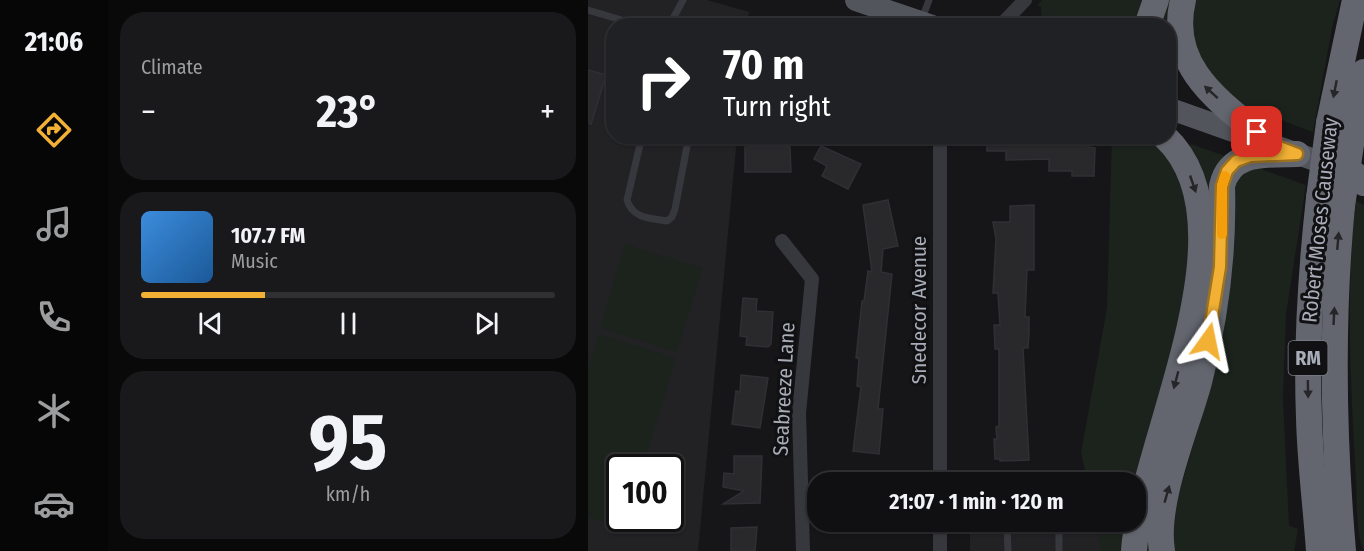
<!DOCTYPE html>
<html lang="en">
<head>
<meta charset="utf-8">
<style>
	:root { --surface:#101012; --page:#19191b; --text:#f1f3f6; --muted:#9c9d9f; --line:#303032; --accent:#f2b134 }
	body { margin:0; font-family:"Fira Sans Condensed",sans-serif; background:var(--page); color:var(--text); height:100vh; display:flex; flex-direction:column; font-size:22px; white-space:nowrap }
	* { box-sizing:border-box; margin:0 }
	p { font-size:20px; color:var(--muted) }
	.icon { flex:none; width:33px; height:33px; fill:none; stroke:currentColor; stroke-width:2; stroke-linecap:round; stroke-linejoin:round }
	.map { position:relative; flex:1; overflow:hidden }
	.sheet { display:flex; flex-direction:column; gap:12px; padding:12px; background:#09090a; width:480px }
	.sheet>* { flex:none }
	.banner { position:absolute; left:18px; top:18px; width:570px; height:126px; border-radius:24px; box-shadow:0 2px 4px #0004,0 0 0 2px var(--line); background:#202124; color:#fff; overflow:hidden }
	.speed { position:absolute; left:18px; top:454px; display:flex; gap:12px; font-size:30px; font-weight:700; text-align:center }
	.speed>* { display:grid; place-content:center; width:78px; height:78px; border-radius:50%; background:var(--surface); box-shadow:0 2px 4px #0004,0 0 0 2px var(--line); line-height:1 }
	.speed .limit { border:3px solid #111; border-radius:9px; background:#fff; color:#111 }
	.pin { position:absolute; display:grid; place-items:center; width:51px; height:51px; color:#fff; margin:-26px; border-radius:12px; box-shadow:0 3px 9px #0006 }
	.me { position:absolute; width:66px; margin:-33px; rotate:12deg; stroke-linejoin:round; filter:drop-shadow(0 0 4px #0008) }
	.turn { display:flex; align-items:center; gap:21px; height:126px; padding:0 18px; font-size:27px }
	.turn .icon { width:78px; height:78px; stroke-width:2.5 }
	.turn b { display:block; font-size:42px; line-height:51px }
	.big { font-size:45px; font-weight:700; line-height:1.1 }
	.sheet .tile { flex:1; display:flex; flex-direction:column; justify-content:center; gap:9px; min-width:0; padding:0 21px; border-radius:24px; background:var(--page) }
	.sheet .dial { align-items:center; gap:0 }
	.dial b { font-size:78px; line-height:1 }
	.song { display:flex; align-items:center; gap:18px }
	.cover { width:72px; height:72px; border-radius:9px; background:linear-gradient(135deg,hsl(210 70% 55%),hsl(210 70% 35%)) }
	.played { height:6px; border-radius:3px; background:linear-gradient(90deg,var(--accent) 30%,var(--line) 30%) }
	.keys { display:flex; justify-content:space-around; direction:ltr }
	.heat { display:flex; justify-content:space-between; align-items:center; font-size:33px; direction:ltr }
	.trip { position:absolute; left:219px; top:472px; width:339px; height:60px; border-radius:24px; background:var(--surface); box-shadow:0 2px 4px #0004,0 0 0 2px var(--line); font-weight:700; line-height:60px; text-align:center }
	main { display:flex; flex:1; min-height:0 }
	.menu { display:flex; flex-direction:column; width:108px; justify-content:space-around; align-items:center; background:#060607; color:var(--muted) }
	.menu .icon { width:42px; height:42px }
	.menu .active { color:var(--accent) }
	.menu b { font-size:27px; color:var(--text) }
	.map>svg:first-child { display:block }
</style>
</head>
<body>
<main>
<nav class="menu">
<b>21:06</b>
<svg class="icon active" aria-label="directions" viewBox="0 0 24 24"><path d="M12 3l9 9-9 9-9-9zM9 14v-3h6M13 9l2 2-2 2"/></svg>
<svg class="icon" aria-label="music" viewBox="0 0 24 24"><path d="M9 18V5l10-2v13"/><circle cx="6" cy="18" r="3"/><circle cx="16" cy="16" r="3"/></svg>
<svg class="icon" aria-label="phone" viewBox="0 0 24 24"><path d="M5 4h4l2 5-3 2q2 4 5 5l2-3 5 2v4C11 20 4 13 5 4z"/></svg>
<svg class="icon" aria-label="climate" viewBox="0 0 24 24"><path d="M12 3v18M4 7l16 10M4 17L20 7"/></svg>
<svg class="icon" aria-label="car" viewBox="0 0 24 24"><path d="M5 17H2v-5l4-1 3-4h7l3 4 3 1v5h-3M9 17h6M6 11h13"/><circle cx="7" cy="17" r="2"/><circle cx="17" cy="17" r="2"/></svg>
</nav>
<section class="sheet">
<div class="tile"><p>Climate</p>
<div class="heat"><a>−</a><b class="big">23°</b><a>+</a></div>
</div>
<div class="tile">
<div class="song"><i class="cover"></i><div><b>107.7 FM</b><p>Music</p></div></div>
<div class="played"></div>
<div class="keys"><svg class="icon" aria-label="previous" viewBox="0 0 24 24"><path d="M18 5L8 12l10 7zM5 5v14"/></svg><svg class="icon" aria-label="pause" viewBox="0 0 24 24"><path d="M8 5v14M16 5v14"/></svg><svg class="icon" aria-label="next" viewBox="0 0 24 24"><path d="M6 5l10 7-10 7zM19 5v14"/></svg></div>
</div>
<div class="tile dial"><b>95</b><p>km/h</p></div>
</section>
<div class="map">
<svg width="776" height="551" viewBox="0 0 776 551">
	<rect width="100%" height="100%" fill="#161618"/>
	<g fill="#222225" fill-rule="evenodd">
		<path d="M0 0H119L161 12 159 25 26 26V136L149 137 110 551H0ZM32 468H82V519H32Z"/>
		<polygon points="517,470 517,483 382,483 382,479"/>
		<rect x="382" y="522" width="135" height="29"/>
	</g>
	<g fill="#1c231d">
		<polygon points="454,0 560,0 550,26 454,25 453,7 450,5"/>
		<polygon points="579,0 589,0 588,53 586,57 593,68 582,81 580,26 569,26"/>
		<polygon points="604,0 752,0 744,28 725,132 653,105 634,94 602,49"/>
		<polygon points="524,137 560,137 588,163 606,220 603,273 548,483 500,483 493,453 519,308"/>
		<path d="M603 144 637 156 640 161 627 179 622 294 613 347 567 507 563 534 567 551H553C570 450 614 354 619 251 620 227 620 200 612 178 609 170 603 161 599 154Z"/>
		<polygon points="660,168 673,169 718,185 698,314 695,399 701,526 710,529 706,551 584,551 580,531 623,384 641,184"/>
		<path d="M768 201 776 205V551C768 537 769 498 768 480 763 387 757 293 768 201Z"/>
		<polygon points="37,244 115,268 89,352 12,328"/>
		<polygon points="11,334 88,358 55,468 32,468 32,519 39,519 36,528 0,517 0,369"/>
		<polygon points="509,522 541,522 538,551 512,551"/>
	</g>
	<g fill="#29292c" stroke="#303034" stroke-width="1.5">
		<polygon points="0,70 18,75 3,124 0,123"/>
		<polygon points="399,136 444,136 444,141 500,141 500,147 507,148 506,176 484,176 484,171 461,171 461,159 418,160 418,151 399,151"/>
		<polygon points="188,146 202,147 203,172 157,172 157,147"/>
		<polygon points="233,146 273,164 260,189 234,176 239,166 226,159"/>
		<polygon points="300,200 310,246 295,249 293,272 304,274 290,409 295,409 291,454 265,451 273,387 269,386 271,358 268,358 274,301 276,301 280,271 284,272 275,205"/>
		<polygon points="446,205 446,270 439,270 437,317 441,317 441,332 440,348 435,348 441,460 412,461 412,459 407,459 406,439 409,439 408,427 411,426 411,349 407,349 406,325 412,325 410,293 405,293 408,239 405,222 422,222 422,206"/>
		<polygon points="155,298 169,299 168,311 185,312 183,344 180,347 158,345 159,337 152,336"/>
		<polygon points="153,375 180,378 172,428 144,424 148,391 152,392"/>
		<polygon points="146,456 174,456 172,503 135,504 156,491 135,487 136,473 146,474"/>
		<polygon points="169,527 167,551 143,551 143,528"/>
	</g>
	<g fill="none" stroke-linecap="round" stroke-linejoin="round">
		<g stroke="#37383d" stroke-width="7">
			<polyline points="0,10 54,26"/>
			<polyline points="334,19 341,0"/>
			<polyline points="81,26 95,0"/>
			<path d="M54 136 39 200C45 219 62 218 79 221L84 217 87 209 101 136"/>
			<polyline points="419,522 420,551"/>
			<polyline points="471,522 471,551"/>
		</g>
		<g stroke="#37383d" stroke-width="14">
			<polyline points="412,26 437,0"/>
			<polyline points="352,136 352,483"/>
			<polyline points="194,241 224,279 211,413 215,551"/>
			<polyline points="352,522 352,551"/>
		</g>
		<g stroke="#53555c" stroke-width="22">
			<polyline points="268,0 344,26"/>
			<polyline points="580,108 752,169"/>
		</g>
		<g stroke="#63666e" stroke-width="26">
			<path d="M595 0C578 70 637 105 683 144"/>
			<polyline points="559,26 568,0"/>
			<polyline points="741,123 767,0"/>
			<polyline points="765,131 776,72"/>
			<polyline points="766,174 776,183"/>
			<path d="M731 198C723 271 718 344 721 418 722 462 728 507 731 551"/>
			<path d="M754 206C743 322 745 435 755 551"/>
			<path d="M546 551C553 443 672 224 576 136"/>
			<path d="M574 551C566 503 598 430 611 382 628 317 636 253 634 186 642 150 679 155 709 154"/>
		</g>
		<g stroke="#63666e" stroke-width="26">
			<polyline points="731,198 741,123"/>
			<polyline points="754,206 765,131"/>
		</g>
	</g>
	<defs><path id="oneway-solid" d="M-6-.8H1V-3.2L6.5 0L1 3.2V.8H-6Z" transform="scale(1.5)"/></defs>
	<g fill="#26262a">
		<use href="#oneway-solid" transform="translate(747 89) rotate(101)"/>
		<use href="#oneway-solid" transform="translate(623 92) rotate(-138)"/>
		<use href="#oneway-solid" transform="translate(605 184) rotate(71)"/>
		<use href="#oneway-solid" transform="translate(750 241) rotate(-85)"/>
		<use href="#oneway-solid" transform="translate(746 316) rotate(-87)"/>
		<use href="#oneway-solid" transform="translate(588 380) rotate(105)"/>
		<use href="#oneway-solid" transform="translate(720 389) rotate(89)"/>
		<use href="#oneway-solid" transform="translate(579 494) rotate(-74)"/>
	</g>
	<g fill="none" stroke-linecap="round" stroke-linejoin="round">
		<defs>
			<polyline id="route" points="620,341 632,267 634,186 639,171 648,161 662,156 709,154 683,144 669,132"/>
		</defs>
		<use href="#route" stroke="#9d7322" stroke-width="15"/>
		<use href="#route" stroke="#f2b134" stroke-width="10"/>
		<polyline stroke="#f59e0b" stroke-width="10" points="634,234 634,186 637,176"/>
	</g>
	<g text-anchor="middle" stroke-width="6" stroke-linejoin="round" paint-order="stroke">
		<rect fill="#111113" stroke="#7b7e86" stroke-width="1.5" x="700.5" y="341" width="39" height="34" rx="4.5"/>
		<g font-size="20" font-weight="bold" fill="#a8adb8">
			<text x="720" y="365">RM</text>
		</g>
		<g font-size="21" fill="#a8adb8" stroke="#111113">
			<text transform="translate(732 220) rotate(-84)" y="7">Robert Moses Causeway</text>
			<text transform="translate(331 310) rotate(-90)" y="7">Snedecor Avenue</text>
			<text transform="translate(196 389) rotate(-87)" y="7">Seabreeze Lane</text>
		</g>
	</g>
</svg>
<div class="speed"><div class="limit">100</div></div>
<div class="pin" style="left:669px;top:132px;background:#d93025"><svg class="icon" aria-label="arrive" viewBox="0 0 24 24"><path d="M6 21V4h12l-3 4 3 4H6"/></svg></div>
<svg class="me" style="left:620px;top:341px" viewBox="-20 -20 40 40"><path d="M0-17L14 15 0 8-14 15z" fill="#f2b134" stroke="#fff" stroke-width="4"/></svg>
<div class="trip">21:07 · 1 min · 120 m</div>
<div class="banner">
<div class="turn"><svg class="icon" aria-label="right" viewBox="0 0 24 24"><path d="M7 20v-9h11M14 6l5 5-5 5"/></svg><div><b>70 m</b>Turn right</div></div>
</div>
</div>
</main>
</body>
</html>
